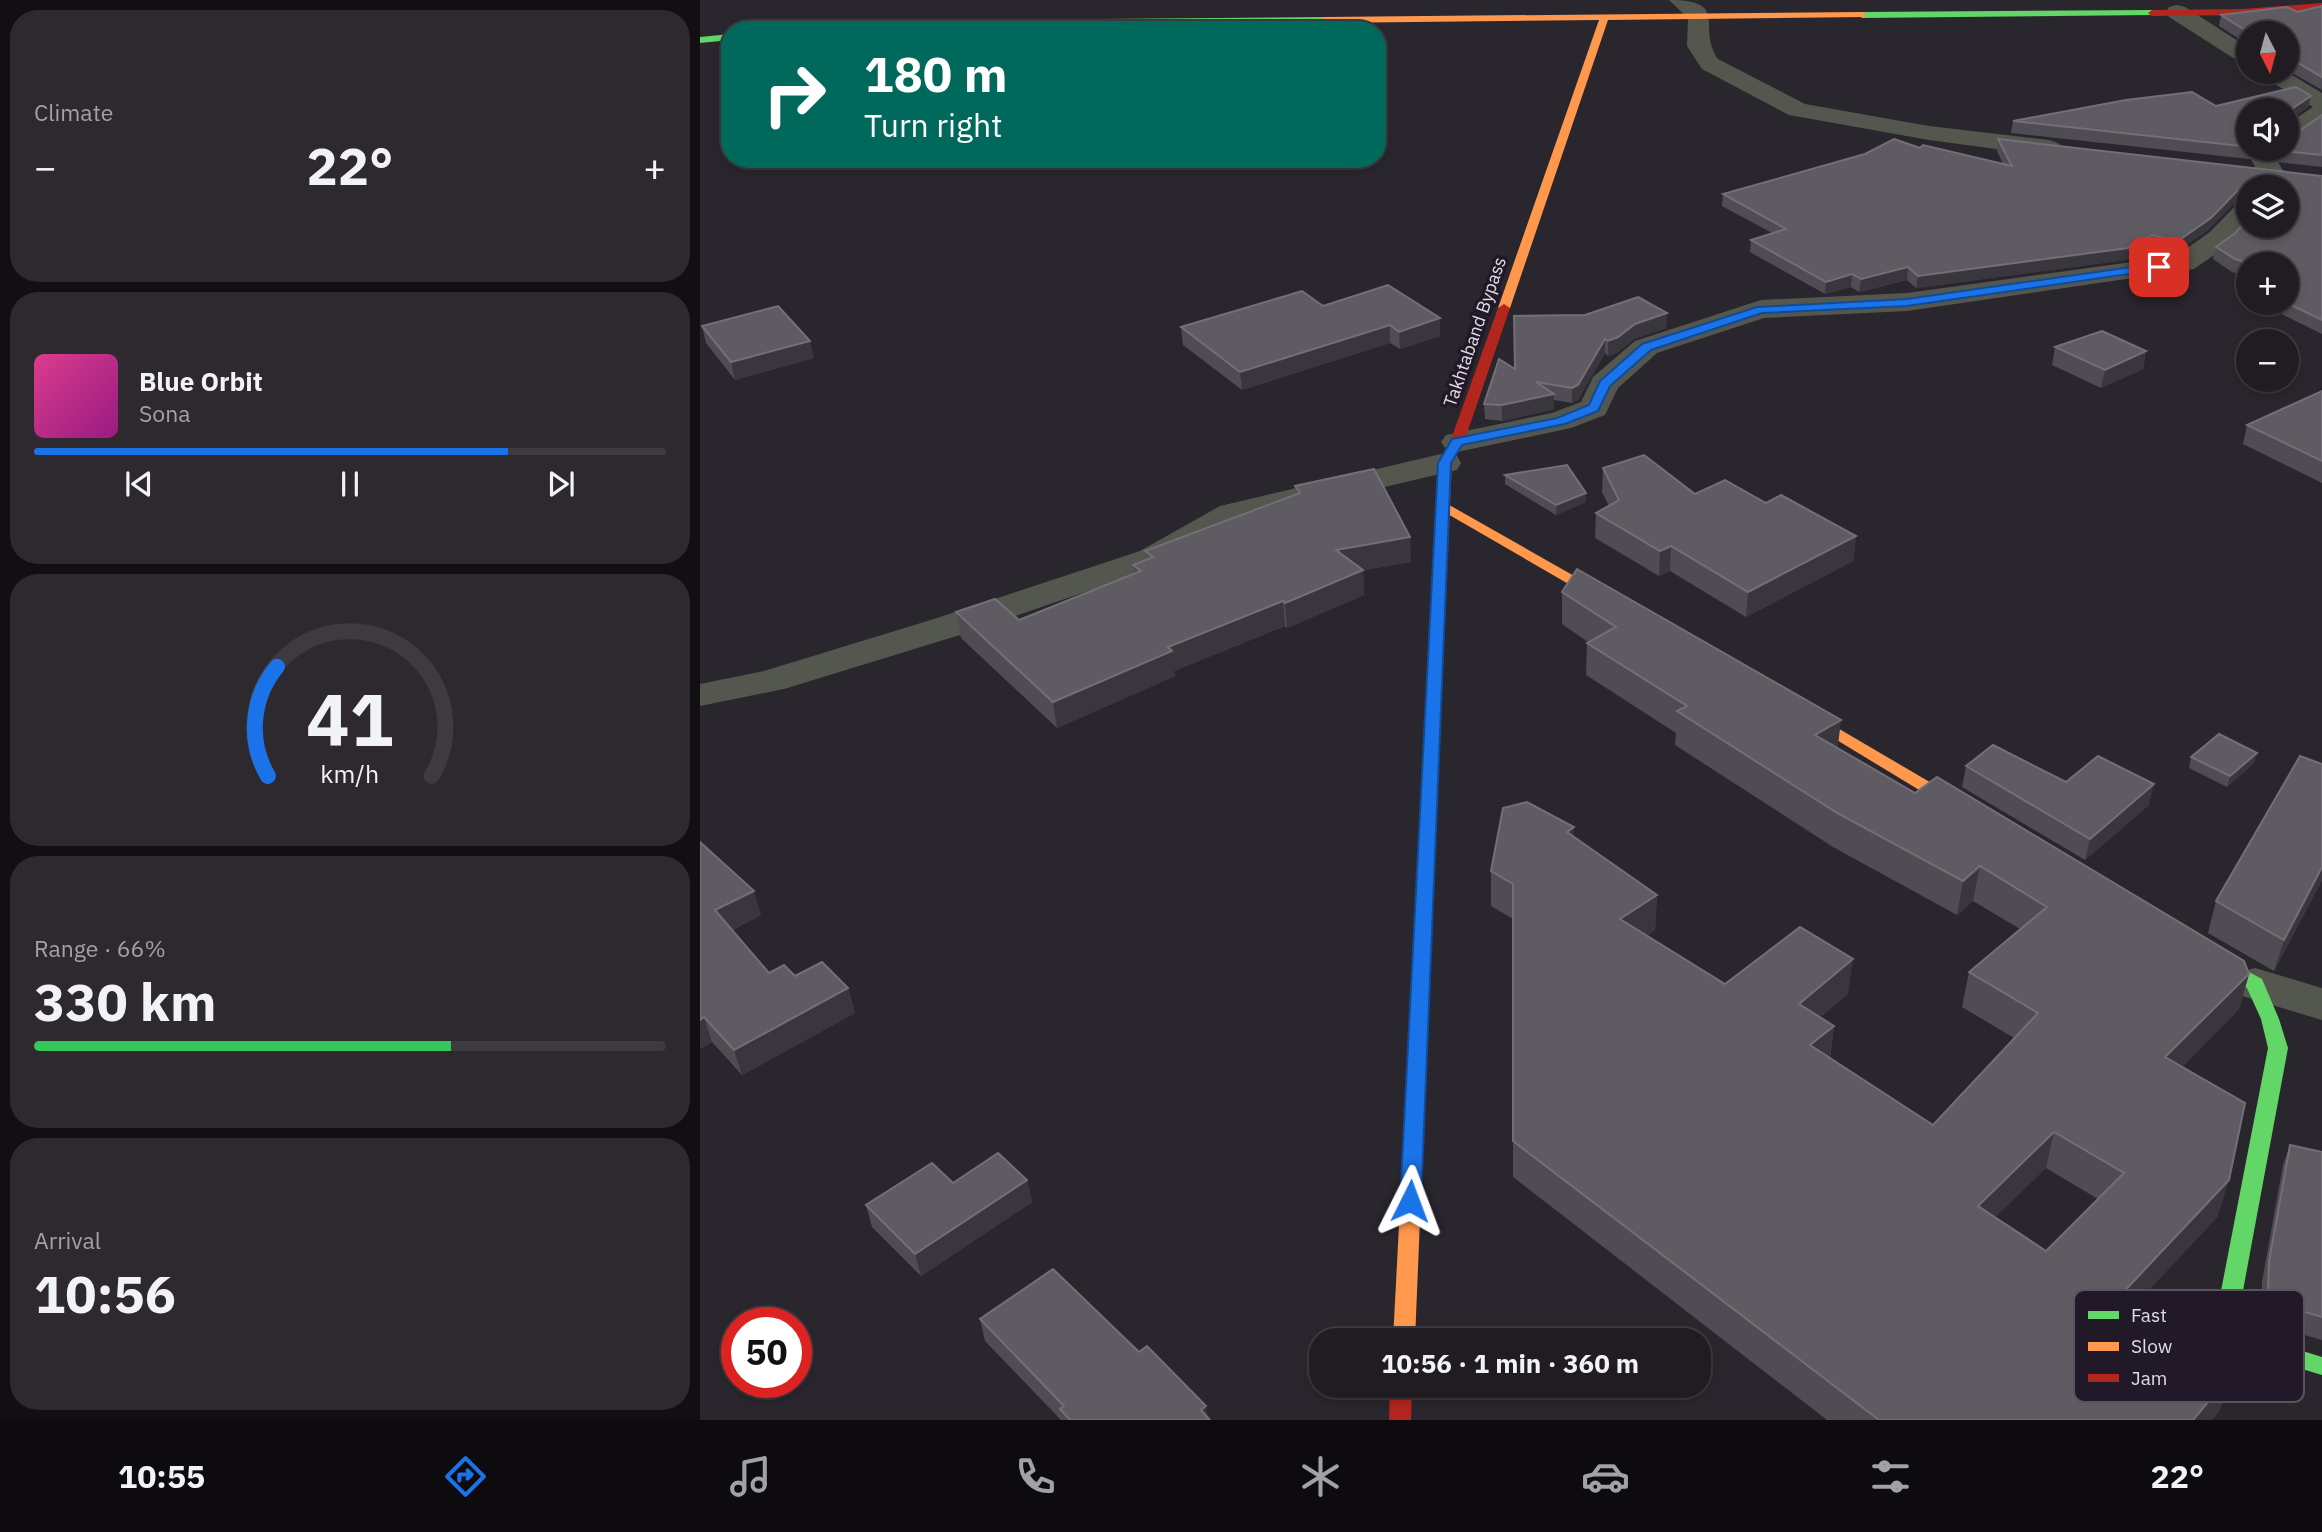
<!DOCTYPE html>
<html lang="en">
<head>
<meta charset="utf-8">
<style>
	:root { --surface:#201c22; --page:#2d292f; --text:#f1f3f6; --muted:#a2a1a5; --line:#3d3a40; --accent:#1a73e8 }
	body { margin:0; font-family:"IBM Plex Sans",sans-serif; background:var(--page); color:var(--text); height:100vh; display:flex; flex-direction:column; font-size:26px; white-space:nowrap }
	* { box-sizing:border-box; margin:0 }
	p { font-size:23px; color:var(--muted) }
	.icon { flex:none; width:38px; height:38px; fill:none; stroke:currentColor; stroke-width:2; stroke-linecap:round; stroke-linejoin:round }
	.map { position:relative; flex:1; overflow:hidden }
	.side { display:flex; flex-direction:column; gap:10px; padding:10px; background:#120f13; width:700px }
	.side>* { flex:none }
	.top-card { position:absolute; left:21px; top:21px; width:665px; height:147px; border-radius:28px; box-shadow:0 4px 10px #0003,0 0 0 2px var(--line); background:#00695c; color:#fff; overflow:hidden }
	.needle { width:46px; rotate:174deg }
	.buttons { position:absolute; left:1536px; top:21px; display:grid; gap:14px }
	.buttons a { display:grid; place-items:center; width:63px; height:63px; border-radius:50%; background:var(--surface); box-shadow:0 4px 10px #0003,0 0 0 2px var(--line); font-size:35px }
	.speed { position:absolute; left:21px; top:1307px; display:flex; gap:14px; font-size:35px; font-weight:700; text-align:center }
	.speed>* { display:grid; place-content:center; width:91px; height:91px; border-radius:50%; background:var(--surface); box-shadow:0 4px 10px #0003,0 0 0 2px var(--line); line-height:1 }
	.speed .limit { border:10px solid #d22; background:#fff; color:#111 }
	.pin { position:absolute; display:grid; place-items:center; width:60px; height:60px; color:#fff; margin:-30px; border-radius:14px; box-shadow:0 4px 10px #0006 }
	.me { position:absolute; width:77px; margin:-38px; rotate:3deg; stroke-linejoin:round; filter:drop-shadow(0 0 5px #0008) }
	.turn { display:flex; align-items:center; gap:24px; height:147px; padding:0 28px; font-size:32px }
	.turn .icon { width:91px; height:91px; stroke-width:2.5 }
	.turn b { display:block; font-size:49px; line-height:60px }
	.big { font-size:52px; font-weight:700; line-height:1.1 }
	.side .widget { flex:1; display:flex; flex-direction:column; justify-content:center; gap:10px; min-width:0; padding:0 24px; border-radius:28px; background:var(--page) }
	.side .dial { align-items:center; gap:0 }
	.dial svg { height:182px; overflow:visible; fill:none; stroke:var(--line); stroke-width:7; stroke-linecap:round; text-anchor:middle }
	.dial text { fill:var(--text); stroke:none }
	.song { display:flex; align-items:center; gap:21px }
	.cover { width:84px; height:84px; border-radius:10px; background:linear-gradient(135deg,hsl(330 70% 55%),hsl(310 70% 35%)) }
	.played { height:7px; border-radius:4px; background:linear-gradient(90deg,var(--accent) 75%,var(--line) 75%) }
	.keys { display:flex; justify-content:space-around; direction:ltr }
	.heat { display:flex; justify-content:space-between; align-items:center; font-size:38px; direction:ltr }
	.charge { height:10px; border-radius:5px; background:linear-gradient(90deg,#34c759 66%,var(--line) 0) }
	.trip { position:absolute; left:609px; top:1328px; width:402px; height:70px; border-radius:28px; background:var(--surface); box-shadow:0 4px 10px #0003,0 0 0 2px var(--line); font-weight:700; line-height:70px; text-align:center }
	.tabs { display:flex; height:112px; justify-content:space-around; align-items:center; background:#0d0b0e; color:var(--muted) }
	.tabs .icon { width:49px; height:49px }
	.tabs .selected { color:var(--accent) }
	.tabs b { font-size:32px; color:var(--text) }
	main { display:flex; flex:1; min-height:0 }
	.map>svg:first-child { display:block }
</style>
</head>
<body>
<main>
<section class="side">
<div class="widget"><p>Climate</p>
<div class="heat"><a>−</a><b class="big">22°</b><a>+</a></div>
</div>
<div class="widget">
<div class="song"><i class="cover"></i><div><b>Blue Orbit</b><p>Sona</p></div></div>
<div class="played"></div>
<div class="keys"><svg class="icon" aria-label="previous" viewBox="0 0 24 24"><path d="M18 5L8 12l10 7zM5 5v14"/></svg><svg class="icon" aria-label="pause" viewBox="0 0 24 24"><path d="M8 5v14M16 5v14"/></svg><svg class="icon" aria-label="next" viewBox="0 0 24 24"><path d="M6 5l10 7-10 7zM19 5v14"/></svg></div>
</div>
<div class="widget dial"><svg viewBox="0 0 100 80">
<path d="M14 69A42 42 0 1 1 86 69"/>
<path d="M14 69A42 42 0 0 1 18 21" stroke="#1a73e8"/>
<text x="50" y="56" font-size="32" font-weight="700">41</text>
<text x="50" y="72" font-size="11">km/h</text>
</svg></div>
<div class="widget"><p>Range · 66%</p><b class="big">330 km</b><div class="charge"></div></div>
<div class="widget"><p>Arrival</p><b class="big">10:56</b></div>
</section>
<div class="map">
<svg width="1622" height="1420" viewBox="0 0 1622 1420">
	<rect width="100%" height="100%" fill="#2a262e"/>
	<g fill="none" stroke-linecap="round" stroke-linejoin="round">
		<g fill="#54574e" fill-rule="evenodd">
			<path d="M969 0C1031 0 996 27 1018 59L1105 104 1229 126 1349 140 1358 143 1362 148 1358 153 1349 156 1229 140 1089 115 1002 69 987 46 988 18Z"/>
			<polygon points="1477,5 1485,7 1549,48 1549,65 1541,63 1469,17 1466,12 1469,7"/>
			<polygon points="1559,72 1587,72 1622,93 1622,123 1596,140 1587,142 1587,124 1613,107 1563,77"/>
			<polygon points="1552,149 1579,149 1574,155 1585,174 1575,187 1549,187 1559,174 1548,154"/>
			<polygon points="1549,199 1549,223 1530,244 1494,269 1207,311 1064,318 957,353 918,388 905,415 871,428 757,452 746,449 741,442 746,435 852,413 881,402 893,377 935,341 1061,300 1207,293 1476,256 1510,232 1540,201"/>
			<polygon points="745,453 757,456 761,463 757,470 544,520 464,565 260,635 84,689 0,706 0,684 64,671 234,619 440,551 520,506"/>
			<polygon points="1555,968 1622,988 1622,1020 1539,995 1532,984 1539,973"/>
		</g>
		<g fill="#63d668" fill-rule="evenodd">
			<polygon points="1452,10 1455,11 1455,15 1162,18 1158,15 1162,12"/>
			<polygon points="624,17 627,18 627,22 87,30 91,27 298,20"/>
			<polygon points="30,34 30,40 0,43 0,37"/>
			<polygon points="1503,947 1562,979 1579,1019 1588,1048 1542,1296 1544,1318 1564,1339 1622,1357 1622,1375 1549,1353 1525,1328 1522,1322 1520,1296 1568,1048 1561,1019 1547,988 1497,957 1494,953 1497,949"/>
		</g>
		<g fill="#ff974d" fill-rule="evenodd">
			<polygon points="1162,12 1165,13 1165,17 908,20 810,308 804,312 798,308 899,20 624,23 620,20 624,17"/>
			<polygon points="744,502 920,602 922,605 915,609 910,608 739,509 737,506"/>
			<polygon points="1095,703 1274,808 1276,812 1274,816 1262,816 1089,711 1087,708"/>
			<polygon points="730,781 738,786 715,1340 693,1340 722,786"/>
		</g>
		<g fill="#b3261e" fill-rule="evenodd">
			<polygon points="1622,3 1622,9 1543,15 1452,16 1448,13 1452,10 1543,9"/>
			<polygon points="804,304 810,308 764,442 752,463 738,786 730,791 722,786 738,463 750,442 798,308"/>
			<polygon points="690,1386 712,1386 711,1420 689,1420"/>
		</g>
	</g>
	<g fill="#504c53" fill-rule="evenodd">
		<polygon points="1622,6 1622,90 1587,70 1587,33 1549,33 1549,45 1519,26 1521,15 1597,12"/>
		<path d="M1611 96 1608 107 1587 122 1588 132 1599 131 1622 115V167L1311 133 1313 121 1516 106ZM1549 110 1587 149H1549Z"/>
		<polygon points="1298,139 1622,176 1622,334 1559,303 1587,303 1587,264 1549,264 1549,277 1532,272 1513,259 1516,247 1535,233 1587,187 1549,187 1549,197 1538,199 1508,230 1475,253 1450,247 1426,260 1216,288 1207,280 1159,292 1151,287 1125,294 1050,252 1051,240 1072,233 1022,206 1023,194 1220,148 1303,164 1297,151"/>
		<polygon points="623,306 740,318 740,336 700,349 690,343 542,390 483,345 481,327"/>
		<polygon points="967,313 966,328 934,339 918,352 908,356 905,353 878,400 872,403 854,400 854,409 851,410 802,421 785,419 784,404 815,369"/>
		<polygon points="2,326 114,358 35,380 6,343"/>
		<polygon points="1355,347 1446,351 1443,369 1401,388 1352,365"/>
		<polygon points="1622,391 1622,483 1543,444 1547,425"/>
		<polygon points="903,468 995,494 1066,503 1156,536 1153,561 1046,617 970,571 959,576 895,538 896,513 909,506 902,492"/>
		<polygon points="805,475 886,502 856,515 805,484"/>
		<polygon points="595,486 711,562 663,570 664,595 587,628 585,626 474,671 475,676 357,728 261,638 256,612 319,620 434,574 433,565 446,560 445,551 596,494"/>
		<path d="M862 592 1141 720 1137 748 1215 793 1549 974 1539 1009 1482 1067 1518 1216 1432 1308 1531 1375 1519 1411 1512 1420H1127L813 1177V919L791 906V871L874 837 957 895 955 930 946 936 1025 984 1148 994 1120 1017 1134 1026 1130 1058 1233 1125 1314 1038 1262 1007 1269 972 1320 929 1273 901 1257 915 1133 847 975 745 976 733 886 675 887 643 888 642 862 624ZM1346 1168 1398 1199 1346 1251 1295 1217Z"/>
		<polygon points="1557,753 1554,763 1527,787 1489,768 1491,757"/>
		<polygon points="1622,764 1622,880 1574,971 1508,933 1516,901"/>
		<polygon points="1266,766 1366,782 1449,805 1385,860 1262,787"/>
		<polygon points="0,842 61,915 32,930 69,973 95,976 148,988 155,1013 42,1075 12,1042 0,1049"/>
		<polygon points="1590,1145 1622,1152 1622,1340 1576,1327 1562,1312 1562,1282 1583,1165"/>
		<polygon points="327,1180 332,1202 221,1276 172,1227 166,1205 253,1183"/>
		<polygon points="280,1319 508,1418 510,1420 361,1420 285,1341"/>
	</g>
	<g fill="#3a363e">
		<polygon points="1611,96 1608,107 1587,122 1587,112"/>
		<polygon points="1551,185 1550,187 1549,187 1548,196 1538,199 1508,230 1475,253 1478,241 1541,187"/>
		<polygon points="1452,235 1450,247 1426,260 1216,288 1218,276"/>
		<polygon points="1208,267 1207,280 1159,292 1161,279"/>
		<polygon points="1152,274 1151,287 1125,294 1126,282"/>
		<polygon points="967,313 966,328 934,339 918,352 908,356 908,341 935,324"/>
		<polygon points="740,318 740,336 700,349 699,332"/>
		<polygon points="690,325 690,343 542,390 540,372"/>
		<polygon points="905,339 905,353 878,400 872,403 872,388"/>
		<polygon points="110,341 114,358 35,380 31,362"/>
		<polygon points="1446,351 1443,369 1401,388 1405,370"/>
		<polygon points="854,394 854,409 802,421 802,405"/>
		<polygon points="886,493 886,502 856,515 856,505"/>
		<polygon points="1156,536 1153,561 1046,617 1048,592"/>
		<polygon points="710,537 711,562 637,575 636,550"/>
		<polygon points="971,546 970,571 959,576 960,551"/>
		<polygon points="663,570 664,595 587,628 585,603"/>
		<polygon points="583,601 585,626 474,671 475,676 357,728 353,702 468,647"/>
		<polygon points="1141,720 1137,753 1115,735"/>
		<polygon points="1557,753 1554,763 1527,787 1530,776"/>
		<polygon points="1454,784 1449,805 1385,860 1390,839"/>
		<polygon points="874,827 873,861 867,832"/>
		<polygon points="1280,866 1273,901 1257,915 1263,881"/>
		<polygon points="1622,867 1622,880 1574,971 1584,940"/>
		<polygon points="54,891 61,915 23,934 15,910"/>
		<polygon points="957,895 955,930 919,954 920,919"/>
		<polygon points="1153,959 1148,994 1095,1039 1099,1004"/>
		<polygon points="1549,974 1539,1009 1456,1093 1465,1057"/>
		<polygon points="148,988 155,1013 42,1075 34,1050"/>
		<polygon points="4,1017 12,1042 0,1049 0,1020"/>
		<polygon points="1134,1026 1129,1061 1110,1045"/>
		<polygon points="1354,1132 1346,1168 1271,1241 1278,1206"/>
		<polygon points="327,1180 332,1202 221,1276 215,1254"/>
		<polygon points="1529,1180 1518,1216 1407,1335 1417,1299"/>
		<polygon points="1531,1375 1519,1411 1512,1420 1493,1420"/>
		<polygon points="506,1406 508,1420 501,1410"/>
	</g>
	<g fill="#5f5b62" stroke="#746f76" stroke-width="2" fill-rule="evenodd">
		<polygon points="1622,6 1622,77 1591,59 1587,59 1587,33 1550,33 1521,15 1587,7 1597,12"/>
		<polygon points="1596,87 1611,96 1587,112 1587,110 1549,110 1549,147 1313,121 1426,100 1492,92 1516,106"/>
		<polygon points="1622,115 1622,155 1563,149 1587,149 1587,118 1588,132 1599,131"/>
		<polygon points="1194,139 1220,148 1223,145 1312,166 1298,139 1622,176 1622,320 1587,303 1587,264 1552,264 1535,259 1516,247 1535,233 1549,218 1549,226 1587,226 1587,187 1554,187 1551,185 1541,187 1511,218 1478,241 1452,235 1428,248 1218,276 1208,267 1161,279 1152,274 1126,282 1051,240 1086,229 1023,194 1165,154"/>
		<polygon points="688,285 740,318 699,332 690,325 540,372 481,327 602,291 623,306"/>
		<polygon points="938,297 967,313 935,324 918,337 908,341 905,339 878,385 872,388 836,382 854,394 802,405 784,404 799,359 815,369 814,316 885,315"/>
		<polygon points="78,306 110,341 31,362 2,326"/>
		<polygon points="1402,331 1446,351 1405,370 1355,347"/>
		<polygon points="1622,391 1622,461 1547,425"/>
		<polygon points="944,455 995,494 1025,480 1066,503 1081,495 1156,536 1048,592 971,546 960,551 896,513 919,500 903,468"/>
		<polygon points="867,465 886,493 856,505 805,475"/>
		<polygon points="674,469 710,537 636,550 663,570 585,603 583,601 468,647 472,651 353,702 256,612 295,599 319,620 441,571 433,565 453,557 445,551 600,493 595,486"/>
		<path d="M877 569 1141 720 1115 735 1215 793 1237 777 1544 961 1549 974 1465 1057 1545 1103 1529 1180 1417 1299 1531 1375 1493 1420H1179L813 1141V884L791 871 803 808 827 802 874 827 867 832 957 895 920 919 1025 984 1100 927 1153 959 1099 1004 1134 1026 1110 1045 1233 1125 1338 1013 1269 972 1347 907 1280 866 1263 881 1137 813 977 711 987 706 887 643 916 627 862 592ZM1354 1132 1424 1173 1346 1251 1278 1206Z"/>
		<polygon points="1519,734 1557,753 1530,776 1491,757"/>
		<polygon points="1293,745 1366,782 1398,756 1454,784 1390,839 1266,766"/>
		<polygon points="1600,756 1622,764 1622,867 1584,940 1516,901"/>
		<polygon points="0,842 54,891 15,910 69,973 84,965 95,976 122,962 148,988 34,1050 4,1017 0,1020"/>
		<polygon points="1590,1145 1622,1152 1622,1317 1584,1306 1568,1291 1569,1261"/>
		<polygon points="298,1153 327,1180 215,1254 166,1205 232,1163 253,1183"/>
		<polygon points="353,1269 439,1352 447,1346 506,1406 501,1410 510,1420 370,1420 360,1409 364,1406 280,1319"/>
	</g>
	<polygon fill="#1a73e8" stroke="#114b97" stroke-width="2" points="1459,263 1463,264 1463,269 1207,306 1062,313 951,350 910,386 898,411 865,424 762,445 751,463 721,1201 718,1207 710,1210 703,1207 700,1201 738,463 752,439 857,418 889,405 900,381 942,344 1057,307 1207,299"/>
	<g text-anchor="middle" stroke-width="7" stroke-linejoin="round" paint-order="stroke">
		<g font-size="18" fill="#e0dae3" stroke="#211927">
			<text transform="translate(775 332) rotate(-71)" y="6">Takhtaband Bypass</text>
		</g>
	</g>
	<rect x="1374" y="1290" width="230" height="112" rx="10" fill="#211927" stroke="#5a535f" stroke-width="2"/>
	<rect x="1388" y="1311" width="31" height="8" fill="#63d668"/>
	<rect x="1388" y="1342" width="31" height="9" fill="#ff974d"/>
	<rect x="1388" y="1374" width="31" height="8" fill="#b3261e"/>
	<g font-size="19" fill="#e0dae3">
		<text x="1431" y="1322">Fast</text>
		<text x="1431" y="1353">Slow</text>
		<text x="1431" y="1385">Jam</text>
	</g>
</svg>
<div class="buttons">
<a><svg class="needle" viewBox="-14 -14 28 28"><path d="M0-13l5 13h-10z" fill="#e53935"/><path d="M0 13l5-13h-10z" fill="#a2a1a5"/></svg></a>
<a><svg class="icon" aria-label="sound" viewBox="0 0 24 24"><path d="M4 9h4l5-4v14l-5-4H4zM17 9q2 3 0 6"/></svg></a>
<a><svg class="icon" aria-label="layers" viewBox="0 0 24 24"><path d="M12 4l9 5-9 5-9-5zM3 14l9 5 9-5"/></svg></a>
<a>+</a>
<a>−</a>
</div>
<div class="speed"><div class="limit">50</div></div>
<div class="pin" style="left:1459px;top:267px;background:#d93025"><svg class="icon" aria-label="arrive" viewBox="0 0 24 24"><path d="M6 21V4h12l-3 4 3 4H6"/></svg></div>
<svg class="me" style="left:710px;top:1201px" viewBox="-20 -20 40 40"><path d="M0-17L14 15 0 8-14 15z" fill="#1a73e8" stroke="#fff" stroke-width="4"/></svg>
<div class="trip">10:56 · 1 min · 360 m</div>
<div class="top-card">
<div class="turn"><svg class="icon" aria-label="right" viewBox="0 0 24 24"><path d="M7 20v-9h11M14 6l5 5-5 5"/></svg><div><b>180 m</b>Turn right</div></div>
</div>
</div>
</main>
<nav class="tabs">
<b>10:55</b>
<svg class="icon selected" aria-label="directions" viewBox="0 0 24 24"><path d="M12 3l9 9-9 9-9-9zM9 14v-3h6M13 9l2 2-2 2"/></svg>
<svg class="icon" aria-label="music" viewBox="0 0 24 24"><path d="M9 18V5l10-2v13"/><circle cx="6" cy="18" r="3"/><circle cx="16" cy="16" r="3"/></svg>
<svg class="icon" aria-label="phone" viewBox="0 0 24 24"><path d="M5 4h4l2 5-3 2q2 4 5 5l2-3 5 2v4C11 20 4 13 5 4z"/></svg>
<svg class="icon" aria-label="climate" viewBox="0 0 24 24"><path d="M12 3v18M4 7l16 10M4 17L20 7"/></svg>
<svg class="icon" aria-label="car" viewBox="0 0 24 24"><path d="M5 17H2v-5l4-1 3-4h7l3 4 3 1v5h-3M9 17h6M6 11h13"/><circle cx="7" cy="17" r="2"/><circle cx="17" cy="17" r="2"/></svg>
<svg class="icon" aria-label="filters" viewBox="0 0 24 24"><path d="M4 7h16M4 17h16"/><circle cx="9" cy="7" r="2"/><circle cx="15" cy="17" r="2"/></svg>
<b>22°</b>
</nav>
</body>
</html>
